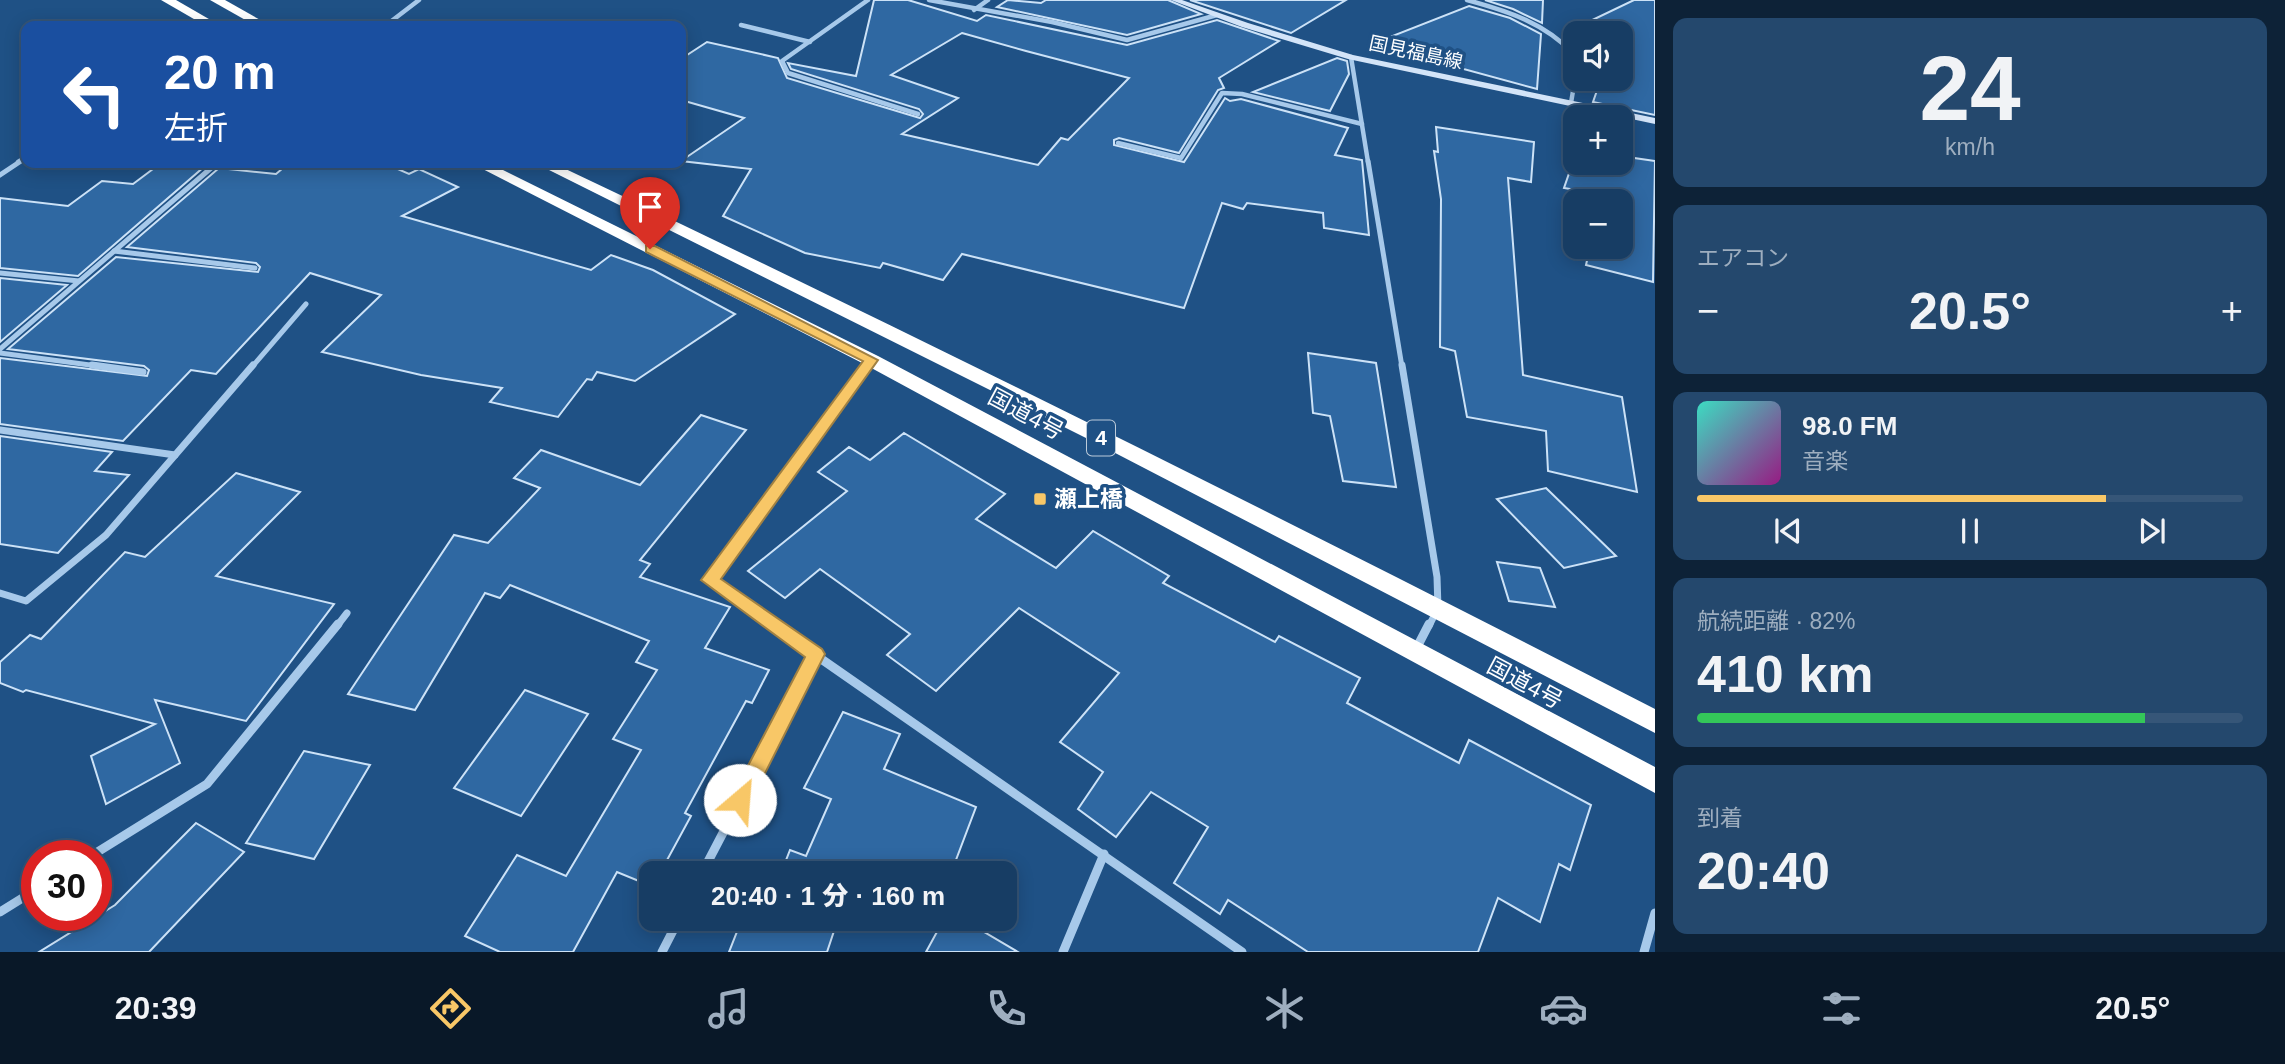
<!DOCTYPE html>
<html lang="ja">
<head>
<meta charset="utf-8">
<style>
	:root { --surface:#173d64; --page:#24486d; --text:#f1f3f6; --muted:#9eaebf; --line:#365678; --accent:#f8c767 }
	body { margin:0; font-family:Helvetica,"Noto Sans JP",sans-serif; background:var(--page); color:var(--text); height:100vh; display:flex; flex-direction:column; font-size:26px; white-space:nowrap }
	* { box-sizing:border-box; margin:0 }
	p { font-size:23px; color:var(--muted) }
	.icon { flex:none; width:38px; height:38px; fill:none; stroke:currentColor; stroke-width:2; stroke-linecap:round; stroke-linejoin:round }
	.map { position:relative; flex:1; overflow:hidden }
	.drawer { display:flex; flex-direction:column; gap:18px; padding:18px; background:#0d2237; width:630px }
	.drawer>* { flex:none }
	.guide { position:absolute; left:21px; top:21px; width:665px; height:147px; border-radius:14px; box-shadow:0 4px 18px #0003,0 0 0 2px var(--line); background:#1a4fa0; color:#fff; overflow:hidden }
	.tools { position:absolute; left:1563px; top:21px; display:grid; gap:14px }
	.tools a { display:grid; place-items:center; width:70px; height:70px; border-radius:14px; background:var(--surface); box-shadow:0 4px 18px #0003,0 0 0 2px var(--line); font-size:35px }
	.speed { position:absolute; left:21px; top:840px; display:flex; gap:14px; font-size:35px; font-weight:700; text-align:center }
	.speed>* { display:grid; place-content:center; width:91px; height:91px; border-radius:50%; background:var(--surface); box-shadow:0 4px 18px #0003,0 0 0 2px var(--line); line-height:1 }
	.speed .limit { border:10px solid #d22; background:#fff; color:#111 }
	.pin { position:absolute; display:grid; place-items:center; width:60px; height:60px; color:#fff; margin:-72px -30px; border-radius:50% 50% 50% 0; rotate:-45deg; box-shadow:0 0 7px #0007 }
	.pin .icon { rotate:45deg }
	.me { position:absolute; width:77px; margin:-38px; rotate:27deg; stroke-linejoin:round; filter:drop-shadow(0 0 5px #0008) }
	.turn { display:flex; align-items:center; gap:24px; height:147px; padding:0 28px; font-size:32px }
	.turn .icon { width:91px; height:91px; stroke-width:2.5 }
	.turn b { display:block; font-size:49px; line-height:60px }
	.big { font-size:52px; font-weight:800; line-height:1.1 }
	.drawer .card { flex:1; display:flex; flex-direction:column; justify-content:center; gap:10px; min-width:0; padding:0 24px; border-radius:14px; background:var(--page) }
	.drawer .dial { align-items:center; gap:0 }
	.dial b { font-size:91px; line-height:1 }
	.song { display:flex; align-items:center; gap:21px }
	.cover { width:84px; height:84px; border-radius:10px; background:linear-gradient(135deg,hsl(170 70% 55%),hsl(310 70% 35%)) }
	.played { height:7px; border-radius:4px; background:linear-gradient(90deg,var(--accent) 75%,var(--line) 75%) }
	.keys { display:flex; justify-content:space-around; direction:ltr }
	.heat { display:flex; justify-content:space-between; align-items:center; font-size:38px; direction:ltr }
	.charge { height:10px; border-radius:5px; background:linear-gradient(90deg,#34c759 82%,var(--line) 0) }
	.trip { position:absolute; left:639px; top:861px; width:378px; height:70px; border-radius:14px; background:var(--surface); box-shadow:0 4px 18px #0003,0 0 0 2px var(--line); font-weight:800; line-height:70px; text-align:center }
	.menu { display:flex; height:112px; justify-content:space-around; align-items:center; background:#091828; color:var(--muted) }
	.menu .icon { width:49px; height:49px }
	.menu .on { color:var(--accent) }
	.menu b { font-size:32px; color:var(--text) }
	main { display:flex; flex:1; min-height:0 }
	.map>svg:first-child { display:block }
</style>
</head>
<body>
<main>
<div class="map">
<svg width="1655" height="952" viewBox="0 0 1655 952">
	<rect width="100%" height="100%" fill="#1f5185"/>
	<g fill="#2f68a2" stroke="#cce2f7" stroke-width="2" fill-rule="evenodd">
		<path d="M874 0H908L977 21 986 15 1127 45 1217 20 1279 41 1219 78 1224 88 1218 90 1179 153 1119 138 1114 140V145L1184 162 1225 98 1230 101 1241 99 1348 128 1335 155 1362 160 1369 235 1324 228 1323 213 1247 203 1243 209 1222 203 1184 308 962 254 943 280 883 263 880 268 805 253 723 216 751 169 681 161 744 118 681 100V59L707 42 778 58 787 78 920 118 923 114 919 109 791 69 788 63 856 76ZM962 33 1026 51 1129 78 1068 140 1061 138 1038 165 902 134 958 98 891 75Z"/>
		<polygon points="1008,0 1041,3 1046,0 1168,0 1201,14 1127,35 997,7"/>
		<polygon points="1190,0 1346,0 1291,33"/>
		<polygon points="1485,0 1543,0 1542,23 1513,9"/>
		<polygon points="1634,0 1655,0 1655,115 1593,102 1601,79 1620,79 1620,33 1598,33 1586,23"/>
		<polygon points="1469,6 1510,18 1541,34 1537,89 1372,44"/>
		<polygon points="1337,58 1347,61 1349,74 1330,111 1253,92"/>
		<polygon points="1436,127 1534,142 1531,182 1508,178 1523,375 1622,397 1637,492 1548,471 1546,431 1467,417 1455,351 1440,347 1441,199 1434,151 1438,152"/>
		<polygon points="1575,156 1575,163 1620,163 1620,156 1655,161 1653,282 1586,265 1590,247 1620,247 1620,201 1598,201 1600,194 1564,188"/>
		<polygon points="161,163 205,166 78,276 0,268 0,198 68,206 102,181 133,184"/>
		<polygon points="289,163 356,169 369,163 384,163 409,174 419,169 458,187 402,216 591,270 611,255 653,270 735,314 635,381 597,372 592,380 587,379 558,417 490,402 502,388 421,375 322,352 381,295 310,273 216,374 191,370 123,441 0,424 0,358 147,376 149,370 144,366 8,349 116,257 258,272 260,267 256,263 127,247 219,168 276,174"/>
		<polygon points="0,278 67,285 0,342"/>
		<polygon points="1308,353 1376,363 1396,487 1343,481 1330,416 1313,413"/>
		<polygon points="701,415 746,430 640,560 650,564 640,577 730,607 705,648 769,670 752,703 746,701 685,813 691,816 660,873 651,873 651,886 617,872 573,952 500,952 465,936 517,855 566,876 641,750 613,739 657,670 636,662 649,641 510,585 500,598 485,593 415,710 348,694 454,535 488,543 540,488 514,478 541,450 640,485"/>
		<polygon points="904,433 1005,494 976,519 1056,568 1093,531 1169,576 1163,583 1275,642 1279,636 1360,678 1347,703 1459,763 1469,740 1591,805 1570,870 1559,864 1540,922 1498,898 1478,952 1308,952 1228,900 1220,914 1174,883 1208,827 1151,792 1116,837 1078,809 1103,772 1060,742 1119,673 1019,608 936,691 887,655 910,634 820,569 785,598 748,571 847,491 818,472 849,447 870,460"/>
		<polygon points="0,436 112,452 95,471 129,475 58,553 0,544"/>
		<polygon points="236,473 300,492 216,576 334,604 246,721 155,700 180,763 106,804 91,756 155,724 26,690 23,692 0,683 0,662 30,635 41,639 125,552 145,557"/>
		<polygon points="1546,488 1616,556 1564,568 1497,499"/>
		<polygon points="1497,562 1540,568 1555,607 1509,601"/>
		<polygon points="525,690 588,714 521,816 454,788"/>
		<polygon points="843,712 900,734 884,769 976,807 951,873 781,873 790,850 806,856 831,799 804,788"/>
		<polygon points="304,751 370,765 314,859 246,843"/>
		<polygon points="196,823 244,852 149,952 39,952 115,905"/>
		<polygon points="742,919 838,919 827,952 729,952"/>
		<polygon points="944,919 962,919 1018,952 926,952"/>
	</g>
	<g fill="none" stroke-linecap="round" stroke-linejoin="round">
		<g stroke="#a7c9ea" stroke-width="4.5">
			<polyline points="868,0 782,61 788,73 918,114"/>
			<polyline points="929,0 1052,22 1127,40 1217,15"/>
			<path d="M1467 0C1508 11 1545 23 1575 55"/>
			<polyline points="974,10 988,0"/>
			<polyline points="741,25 810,42"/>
			<polyline points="385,26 419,0"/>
			<polyline points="1351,57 1368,162"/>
			<polyline points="1571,103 1575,79"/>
			<polyline points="1118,143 1181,158 1222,93 1242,94 1362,124"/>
			<polyline points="18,162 26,157"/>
		</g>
		<g stroke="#a7c9ea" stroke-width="5">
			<polyline points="1368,161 1402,367"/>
			<polyline points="0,175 21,161"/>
			<polyline points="114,251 255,268"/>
			<polyline points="0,273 79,281"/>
			<polyline points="0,349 217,163"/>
			<polyline points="0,353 105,367"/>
			<polyline points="252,367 306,304"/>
			<polyline points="866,367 871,360"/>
		</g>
		<g stroke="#a7c9ea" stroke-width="7">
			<polyline points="92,365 143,372"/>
			<polyline points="1402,365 1437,577 1438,608 1429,626"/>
			<polyline points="0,430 175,455"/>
			<polyline points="0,593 26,601 106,535 253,365"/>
			<polyline points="337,626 347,613"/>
			<polyline points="774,626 710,581 867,365"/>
		</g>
		<g stroke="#a7c9ea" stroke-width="9">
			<polyline points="771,624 1242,952"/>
			<polyline points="1416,649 1429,624"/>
			<polyline points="91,856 207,784 338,624"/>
			<polyline points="702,873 816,655"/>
			<polyline points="0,912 37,889"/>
			<polyline points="662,952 679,919"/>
			<polyline points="1063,952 1104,854"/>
			<polyline points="1644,952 1655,913"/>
		</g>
		<polygon fill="#d3e4f8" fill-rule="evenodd" points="1171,0 1182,0 1248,23 1353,55 1655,118 1655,124 1348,59 1242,27"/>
		<g fill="#fff" fill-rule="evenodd">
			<polygon points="161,0 176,0 221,26 206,26"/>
			<polygon points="210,0 225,0 271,26 256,26"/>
			<polygon points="471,163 489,163 878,356 1655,767 1655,793 864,364"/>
			<path d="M535 163H553C924 339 1291 522 1655 709V733L1094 442Z"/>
		</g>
	</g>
	<polygon fill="#f8c767" stroke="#a18143" stroke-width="2" points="646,246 655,246 878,360 721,579 822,649 825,654 748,807 740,810 733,807 730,800 805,657 701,580 863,361 646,252"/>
	<rect fill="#f8c767" stroke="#1f5185" stroke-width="2.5" x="1033" y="492" width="14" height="14" rx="3.5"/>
	<g text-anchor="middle" stroke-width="7" stroke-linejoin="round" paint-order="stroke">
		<g font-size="19" fill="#fff" stroke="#1f5185">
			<text transform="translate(1416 52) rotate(12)" y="7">国見福島線</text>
		</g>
		<rect fill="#1f5185" stroke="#bccbda" stroke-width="2" x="1087" y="420.5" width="28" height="35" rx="5"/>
		<g font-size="21" font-weight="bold" fill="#fff">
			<text x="1101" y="445">4</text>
		</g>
		<g font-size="23" fill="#fff" stroke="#1f5185">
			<text transform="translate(1026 414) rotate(28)" y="8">国道4号</text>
			<text transform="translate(1525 683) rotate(28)" y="8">国道4号</text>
		</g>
		<g font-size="23" font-weight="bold" fill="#fff" stroke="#1f5185" text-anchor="start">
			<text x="1054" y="507">瀬上橋</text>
		</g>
	</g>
</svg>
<div class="tools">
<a><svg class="icon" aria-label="sound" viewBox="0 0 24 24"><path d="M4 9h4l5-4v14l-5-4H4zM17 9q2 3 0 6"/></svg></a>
<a>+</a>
<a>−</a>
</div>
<div class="speed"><div class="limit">30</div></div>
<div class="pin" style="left:650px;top:249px;background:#d93025"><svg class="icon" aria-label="arrive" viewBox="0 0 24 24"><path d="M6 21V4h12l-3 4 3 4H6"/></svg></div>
<svg class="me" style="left:740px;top:800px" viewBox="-20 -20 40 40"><circle r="19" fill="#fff"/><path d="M0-13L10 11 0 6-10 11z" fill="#f8c767"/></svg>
<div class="trip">20:40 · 1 分 · 160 m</div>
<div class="guide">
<div class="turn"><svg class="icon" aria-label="left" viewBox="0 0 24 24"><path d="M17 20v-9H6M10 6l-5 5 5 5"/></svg><div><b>20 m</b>左折</div></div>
</div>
</div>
<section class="drawer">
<div class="card dial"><b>24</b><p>km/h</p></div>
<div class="card"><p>エアコン</p>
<div class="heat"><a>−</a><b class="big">20.5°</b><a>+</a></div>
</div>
<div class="card">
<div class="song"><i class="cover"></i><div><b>98.0 FM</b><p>音楽</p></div></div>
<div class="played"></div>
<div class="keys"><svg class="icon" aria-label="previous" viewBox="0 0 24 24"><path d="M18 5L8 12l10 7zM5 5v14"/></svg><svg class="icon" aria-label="pause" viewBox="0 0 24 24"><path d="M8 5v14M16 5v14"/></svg><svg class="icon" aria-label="next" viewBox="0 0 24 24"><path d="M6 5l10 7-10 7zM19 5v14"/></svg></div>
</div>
<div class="card"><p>航続距離 · 82%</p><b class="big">410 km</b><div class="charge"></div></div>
<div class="card"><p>到着</p><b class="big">20:40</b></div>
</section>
</main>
<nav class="menu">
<b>20:39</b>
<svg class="icon on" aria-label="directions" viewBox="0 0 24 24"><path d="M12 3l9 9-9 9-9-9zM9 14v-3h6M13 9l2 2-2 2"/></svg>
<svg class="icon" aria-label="music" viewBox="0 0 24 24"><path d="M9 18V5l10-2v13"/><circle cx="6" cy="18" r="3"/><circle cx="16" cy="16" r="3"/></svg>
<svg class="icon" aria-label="phone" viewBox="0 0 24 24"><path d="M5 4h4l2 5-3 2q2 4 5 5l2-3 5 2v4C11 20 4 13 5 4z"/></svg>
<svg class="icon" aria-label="climate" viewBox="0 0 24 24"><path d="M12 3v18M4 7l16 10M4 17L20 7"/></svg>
<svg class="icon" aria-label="car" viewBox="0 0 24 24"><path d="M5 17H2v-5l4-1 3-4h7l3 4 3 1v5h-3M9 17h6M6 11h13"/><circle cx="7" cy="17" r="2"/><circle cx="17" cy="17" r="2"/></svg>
<svg class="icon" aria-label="filters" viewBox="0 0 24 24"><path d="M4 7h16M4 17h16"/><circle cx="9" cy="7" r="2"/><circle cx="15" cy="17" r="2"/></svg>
<b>20.5°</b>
</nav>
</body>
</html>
